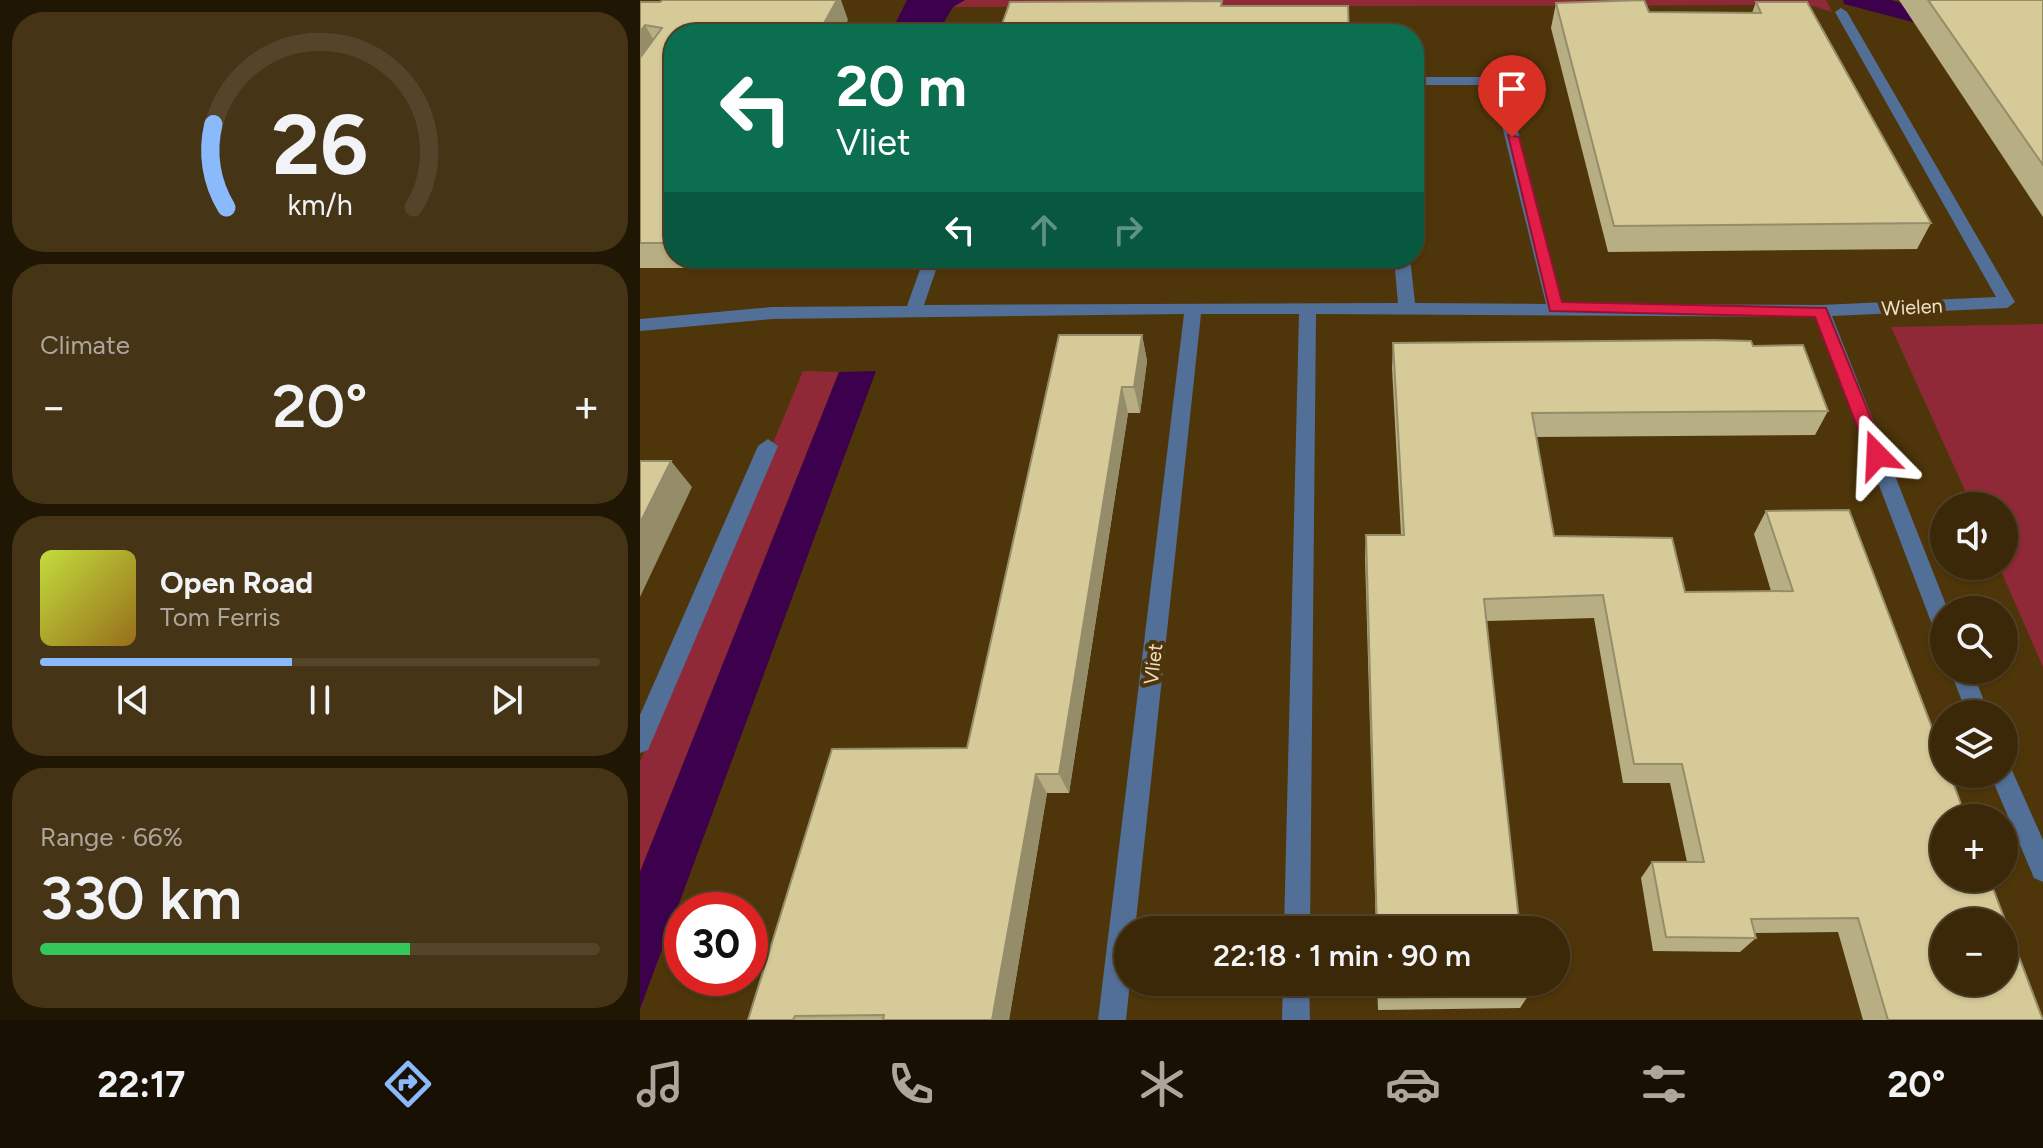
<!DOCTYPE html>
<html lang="en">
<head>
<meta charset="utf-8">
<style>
	:root { --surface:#3b2808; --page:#463416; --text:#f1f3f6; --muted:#aca69c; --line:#544429; --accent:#8abafc }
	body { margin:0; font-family:Figtree,sans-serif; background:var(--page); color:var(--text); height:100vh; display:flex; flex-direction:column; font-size:30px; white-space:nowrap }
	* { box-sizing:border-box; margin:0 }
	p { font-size:26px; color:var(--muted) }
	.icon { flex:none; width:44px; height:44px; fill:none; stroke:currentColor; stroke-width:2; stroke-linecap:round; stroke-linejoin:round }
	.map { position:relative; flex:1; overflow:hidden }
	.sheet { display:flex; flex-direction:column; gap:12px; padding:12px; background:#201604; width:640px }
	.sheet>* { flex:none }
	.guide { position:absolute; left:24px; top:24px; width:760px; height:244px; border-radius:32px; box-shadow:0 2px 6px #0004,0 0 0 2px var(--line); background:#0b6e4f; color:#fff; overflow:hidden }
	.tools { position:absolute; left:1290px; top:492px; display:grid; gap:16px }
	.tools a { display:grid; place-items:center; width:88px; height:88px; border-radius:50%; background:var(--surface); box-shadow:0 2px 6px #0004,0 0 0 2px var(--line); font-size:40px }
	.speed { position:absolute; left:24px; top:892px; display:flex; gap:16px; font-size:40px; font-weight:700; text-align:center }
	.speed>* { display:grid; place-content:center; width:104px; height:104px; border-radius:50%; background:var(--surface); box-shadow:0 2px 6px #0004,0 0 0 2px var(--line); line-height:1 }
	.speed .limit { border:12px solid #d22; background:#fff; color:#111 }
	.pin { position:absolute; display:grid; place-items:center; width:68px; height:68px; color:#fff; margin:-82px -34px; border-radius:50% 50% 50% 0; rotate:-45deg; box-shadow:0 0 8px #0007 }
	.pin .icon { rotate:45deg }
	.me { position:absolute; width:88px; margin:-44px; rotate:339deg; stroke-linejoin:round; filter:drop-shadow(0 0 6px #0008) }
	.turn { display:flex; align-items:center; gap:28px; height:168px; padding:0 40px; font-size:36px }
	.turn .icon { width:104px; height:104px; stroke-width:2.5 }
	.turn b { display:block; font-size:56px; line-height:68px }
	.lanes { display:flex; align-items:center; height:76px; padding:0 40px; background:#0003; justify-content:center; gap:40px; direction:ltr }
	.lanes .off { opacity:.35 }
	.big { font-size:60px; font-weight:600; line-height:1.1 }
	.sheet .widget { flex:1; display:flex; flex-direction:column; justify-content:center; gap:12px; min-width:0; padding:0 28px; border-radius:32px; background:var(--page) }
	.sheet .dial { align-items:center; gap:0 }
	.dial svg { height:208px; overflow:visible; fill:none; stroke:var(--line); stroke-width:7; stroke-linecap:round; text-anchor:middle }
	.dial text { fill:var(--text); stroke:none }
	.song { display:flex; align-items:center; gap:24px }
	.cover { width:96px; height:96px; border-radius:12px; background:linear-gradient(135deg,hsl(70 70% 55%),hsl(40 70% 35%)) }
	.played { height:8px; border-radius:4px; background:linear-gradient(90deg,var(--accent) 45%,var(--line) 45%) }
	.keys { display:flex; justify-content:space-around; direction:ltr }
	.heat { display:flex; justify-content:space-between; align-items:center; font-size:44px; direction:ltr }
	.charge { height:12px; border-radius:6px; background:linear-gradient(90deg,#34c759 66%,var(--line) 0) }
	.trip { position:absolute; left:474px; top:916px; width:456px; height:80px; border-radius:40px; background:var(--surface); box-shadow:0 2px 6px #0004,0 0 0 2px var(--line); font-weight:600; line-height:80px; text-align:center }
	.menu { display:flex; height:128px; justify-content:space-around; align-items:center; background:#181003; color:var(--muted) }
	.menu .icon { width:56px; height:56px }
	.menu .selected { color:var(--accent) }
	.menu b { font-size:36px; color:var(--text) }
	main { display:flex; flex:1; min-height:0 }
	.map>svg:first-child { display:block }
</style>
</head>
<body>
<main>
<section class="sheet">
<div class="widget dial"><svg viewBox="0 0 100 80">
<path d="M14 69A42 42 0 1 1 86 69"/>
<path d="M14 69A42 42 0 0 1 9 37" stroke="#8abafc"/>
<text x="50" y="56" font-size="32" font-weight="700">26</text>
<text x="50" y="72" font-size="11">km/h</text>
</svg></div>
<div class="widget"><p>Climate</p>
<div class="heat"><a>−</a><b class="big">20°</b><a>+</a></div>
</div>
<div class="widget">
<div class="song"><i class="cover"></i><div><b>Open Road</b><p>Tom Ferris</p></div></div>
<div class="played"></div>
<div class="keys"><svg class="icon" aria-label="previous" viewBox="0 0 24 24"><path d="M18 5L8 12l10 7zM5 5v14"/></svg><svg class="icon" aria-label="pause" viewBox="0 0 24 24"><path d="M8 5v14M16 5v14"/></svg><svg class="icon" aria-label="next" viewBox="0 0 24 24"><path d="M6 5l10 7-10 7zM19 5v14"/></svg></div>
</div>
<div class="widget"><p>Range · 66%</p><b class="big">330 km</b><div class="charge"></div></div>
</section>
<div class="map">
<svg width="1403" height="1020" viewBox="0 0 1403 1020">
	<rect width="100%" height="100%" fill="#4f360a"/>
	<g fill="#902937">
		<polygon points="317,0 1186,0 1192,12 1170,5 314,7"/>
		<polygon points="1403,324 1403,667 1359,566 1364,566 1364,506 1332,506 1251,327"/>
		<polygon points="163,371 199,372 0,872 0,762"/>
	</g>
	<g fill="#3c004c">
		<polygon points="267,0 325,0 313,7 297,34 250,34"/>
		<polygon points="1203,0 1251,0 1271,6 1284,25 1204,4"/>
		<polygon points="236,371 0,1009 0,872 199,372"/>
	</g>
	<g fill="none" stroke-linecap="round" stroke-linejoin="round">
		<g fill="#526f97" fill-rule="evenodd">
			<polygon points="1201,8 1207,12 1375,302 1367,308 1192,316 1308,610 1304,610 1304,636 1296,634 1293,627 1175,317 676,314 670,930 644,930 659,314 561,314 495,930 488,930 490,982 486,1020 458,1020 544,314 132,319 0,331 0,319 132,307 267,306 284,258 300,258 284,305 758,303 754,258 770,258 775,303 906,304 852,85 774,85 774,77 858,77 865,81 923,304 1181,305 1356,297 1195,12"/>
			<polygon points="128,439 138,446 8,750 0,753 0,715 118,446"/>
			<polygon points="1310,670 1332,670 1349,714 1327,714"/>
			<polygon points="1364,763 1370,766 1403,840 1403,882 1394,878 1350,774 1364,774"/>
			<polygon points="643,982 669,982 670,1020 642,1020"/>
		</g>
	</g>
	<g fill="#b7ae83">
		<polygon points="1259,0 1403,0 1403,217"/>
		<polygon points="0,2 208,20 34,34 34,258 80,258 75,268 0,268"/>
		<polygon points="1116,2 1291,223 1277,249 968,252 911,28 916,3 1009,12 1112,13"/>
		<polygon points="502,335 507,361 500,413 488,413 429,793 407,793 369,1020 108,1020 327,748"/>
		<polygon points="753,343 1188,411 1175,435 896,437 914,536 1045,592 1131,591 1114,534 1126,511 1403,1020 1223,1020 1198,932 1115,933 1116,938 1100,952 1013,951 1001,878 1012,862 1047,862 1030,783 983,783 954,618 846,621 880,930 736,930 725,558 726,535 761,535 752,368"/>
		<polygon points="737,982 886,982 888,996 880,1008 738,1010"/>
	</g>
	<g fill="#958d6a">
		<polygon points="197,0 201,0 208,20 201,34 178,34"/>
		<polygon points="5,25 19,49 0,74 0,32"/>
		<polygon points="69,258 80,258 75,268"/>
		<polygon points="502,335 507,361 500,413 494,387"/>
		<polygon points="482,387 488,413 429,793 419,774"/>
		<polygon points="31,461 52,487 0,597 0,523"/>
		<polygon points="396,774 407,793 369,1020 352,1020"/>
	</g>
	<g fill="#d5ca98" stroke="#958d6a" stroke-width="2" fill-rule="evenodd">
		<polygon points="23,0 197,0 178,34 34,34 34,243 0,243 0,58 22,28 5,25 0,32 0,2 20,2"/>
		<polygon points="1004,0 1009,12 1121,13 1116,2 1167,2 1291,223 974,226 916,3"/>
		<polygon points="1288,0 1403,0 1403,165"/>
		<polygon points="582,1 581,6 708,6 709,34 349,34 352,27 361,27 370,2"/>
		<polygon points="419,335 502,335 494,387 482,387 419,774 396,774 352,1020 243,1020 244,1015 155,1016 153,1020 108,1020 192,749 327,748"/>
		<path d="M1073 340 1111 341 1113 346 1163 345 1188 411 892 413 914 536 1032 538 1045 592 1153 591 1126 511 1209 510 1304 759V774H1310L1326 818H1304V878H1349L1403 1020H1248L1218 918 1111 919 1116 938 1026 937 1012 862H1064L1042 764H994L963 595 844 599 880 930H737L726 535H764L753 343ZM1304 922H1364V982H1304Z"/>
		<polygon points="0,461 31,461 0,523"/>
		<polygon points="739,982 886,982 888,996 739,998"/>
	</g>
	<polygon fill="#e11d48" stroke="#92132f" stroke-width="2" points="868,135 879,137 922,302 1186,308 1246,455 1243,459 1237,461 1228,455 1175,317 910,311"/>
	<g text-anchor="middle" stroke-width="8" stroke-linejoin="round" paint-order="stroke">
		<g font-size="20" fill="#efdfca" stroke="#4f360a">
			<text transform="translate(1272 307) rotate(-3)" y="7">Wielen</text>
			<text transform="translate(513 664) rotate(-83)" y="7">Vliet</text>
		</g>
	</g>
</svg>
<div class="tools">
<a><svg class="icon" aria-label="sound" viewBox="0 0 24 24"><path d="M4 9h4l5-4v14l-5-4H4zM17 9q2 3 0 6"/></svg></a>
<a><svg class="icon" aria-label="search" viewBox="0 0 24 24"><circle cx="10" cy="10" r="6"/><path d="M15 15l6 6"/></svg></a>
<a><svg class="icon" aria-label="layers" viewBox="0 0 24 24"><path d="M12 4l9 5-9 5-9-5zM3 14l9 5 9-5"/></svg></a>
<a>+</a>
<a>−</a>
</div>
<div class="speed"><div class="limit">30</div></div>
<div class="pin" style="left:872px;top:137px;background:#d93025"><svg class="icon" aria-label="arrive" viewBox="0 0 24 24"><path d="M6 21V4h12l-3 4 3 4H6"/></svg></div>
<svg class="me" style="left:1237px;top:455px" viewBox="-20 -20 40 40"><path d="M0-17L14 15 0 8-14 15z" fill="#e11d48" stroke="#fff" stroke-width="4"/></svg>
<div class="trip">22:18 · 1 min · 90 m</div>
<div class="guide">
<div class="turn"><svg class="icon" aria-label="left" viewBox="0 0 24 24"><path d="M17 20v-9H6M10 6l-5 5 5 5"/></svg><div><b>20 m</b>Vliet</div></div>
<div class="lanes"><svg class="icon" aria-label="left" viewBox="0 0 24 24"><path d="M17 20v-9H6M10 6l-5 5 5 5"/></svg><svg class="icon off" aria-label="ahead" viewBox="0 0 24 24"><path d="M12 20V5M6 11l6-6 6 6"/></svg><svg class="icon off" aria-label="right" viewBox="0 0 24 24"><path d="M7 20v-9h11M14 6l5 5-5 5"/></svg></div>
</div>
</div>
</main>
<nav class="menu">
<b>22:17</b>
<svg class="icon selected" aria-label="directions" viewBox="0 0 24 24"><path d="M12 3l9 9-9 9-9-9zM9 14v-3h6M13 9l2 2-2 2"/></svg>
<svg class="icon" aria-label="music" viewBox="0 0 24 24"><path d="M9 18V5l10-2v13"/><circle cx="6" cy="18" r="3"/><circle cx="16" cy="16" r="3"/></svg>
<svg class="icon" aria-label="phone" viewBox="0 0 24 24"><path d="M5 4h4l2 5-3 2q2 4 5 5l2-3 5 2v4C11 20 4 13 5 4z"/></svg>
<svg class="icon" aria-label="climate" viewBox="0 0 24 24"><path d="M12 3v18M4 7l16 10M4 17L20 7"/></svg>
<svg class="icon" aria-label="car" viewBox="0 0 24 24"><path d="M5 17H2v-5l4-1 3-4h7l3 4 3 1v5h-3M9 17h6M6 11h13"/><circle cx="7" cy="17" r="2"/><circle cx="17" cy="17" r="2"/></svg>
<svg class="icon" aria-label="filters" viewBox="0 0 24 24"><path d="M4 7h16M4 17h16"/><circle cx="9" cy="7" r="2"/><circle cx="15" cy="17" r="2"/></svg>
<b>20°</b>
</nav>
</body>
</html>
